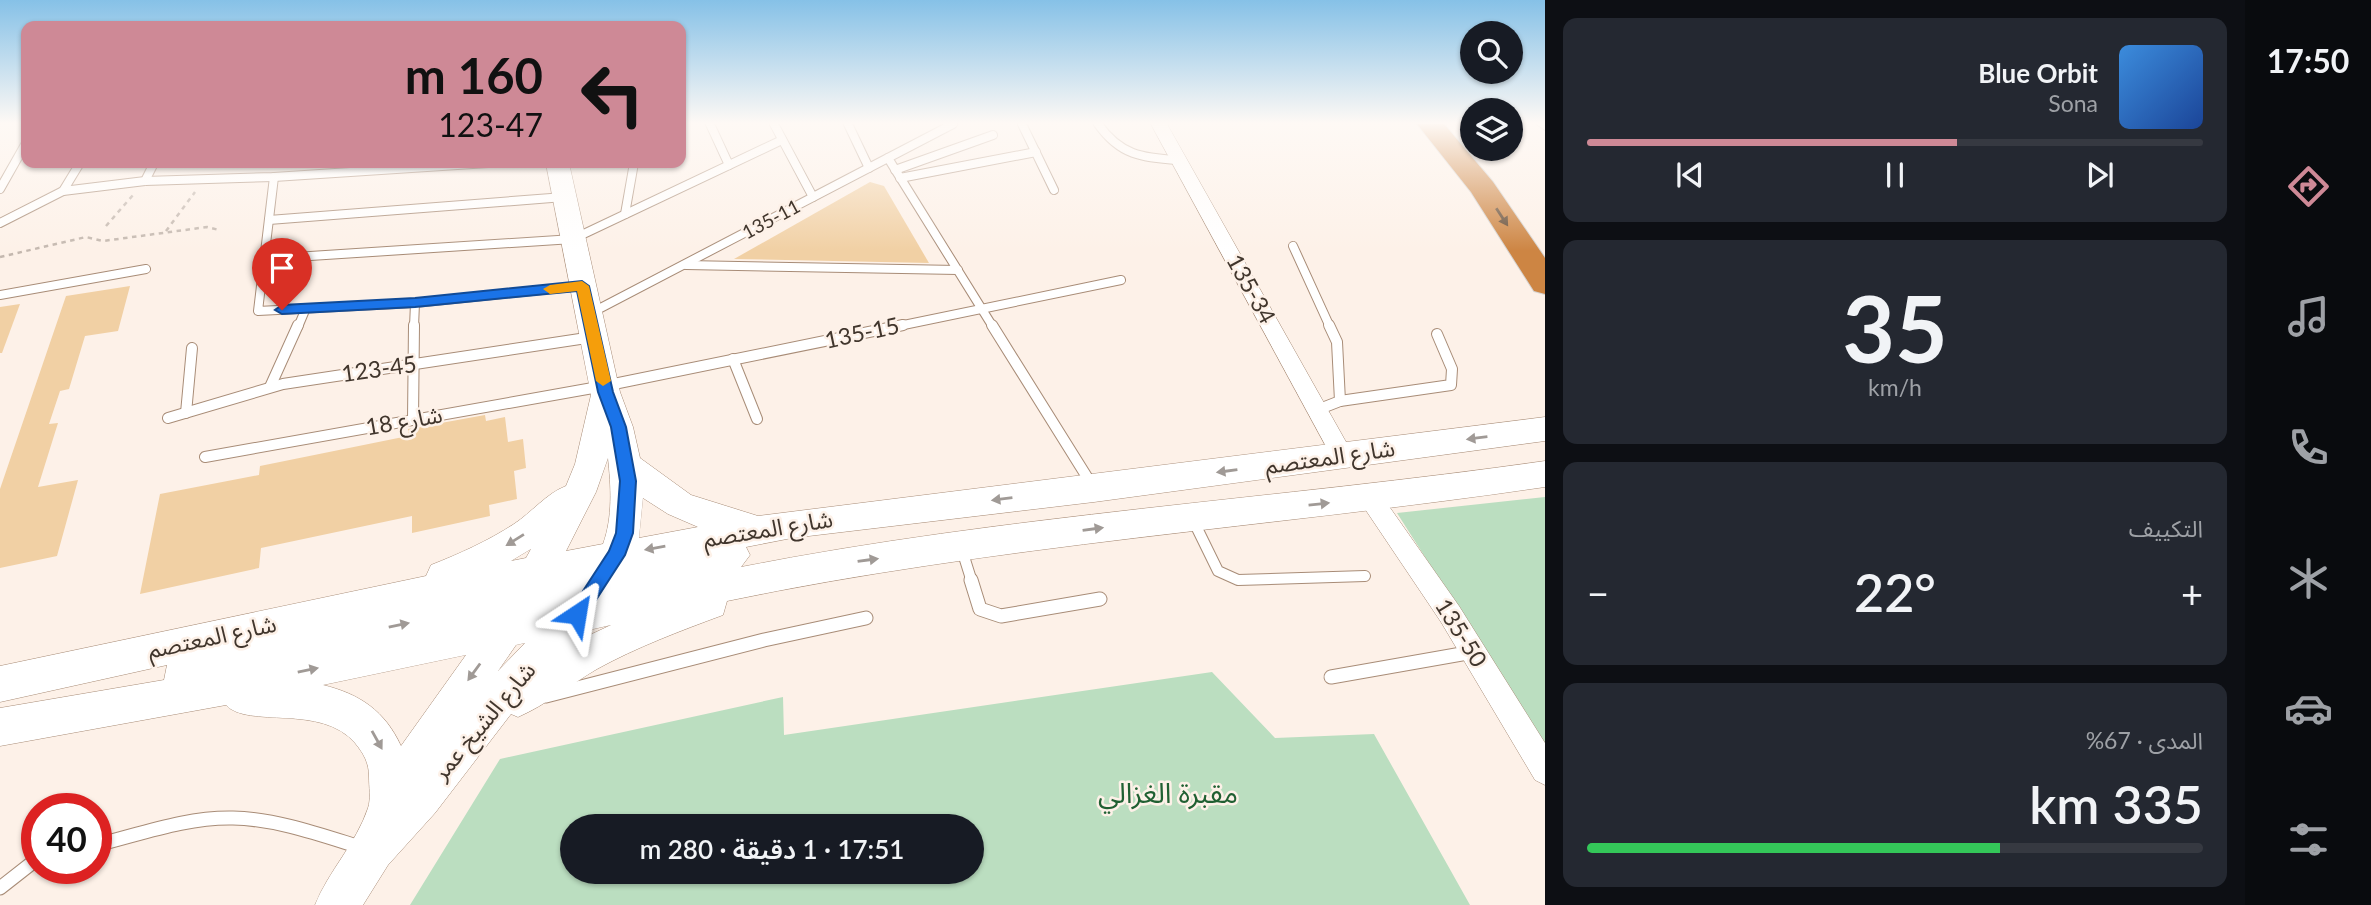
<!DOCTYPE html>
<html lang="ar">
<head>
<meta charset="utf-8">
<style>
	:root { --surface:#171b24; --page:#242831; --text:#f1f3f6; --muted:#9ea1a6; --line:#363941; --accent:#ce8996 }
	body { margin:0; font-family:Lato,"Noto Sans Arabic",sans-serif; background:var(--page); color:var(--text); direction:rtl; height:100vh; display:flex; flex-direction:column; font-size:26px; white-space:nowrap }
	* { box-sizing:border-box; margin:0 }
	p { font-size:23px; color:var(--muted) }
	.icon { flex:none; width:38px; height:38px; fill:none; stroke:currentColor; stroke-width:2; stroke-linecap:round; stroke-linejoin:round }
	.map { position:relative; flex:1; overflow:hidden; direction:ltr }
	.sheet { display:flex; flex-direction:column; gap:18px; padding:18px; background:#0d0f14; width:700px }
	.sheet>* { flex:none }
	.guide { position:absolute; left:21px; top:21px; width:665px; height:147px; border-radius:14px; box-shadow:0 2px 5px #0004; direction:rtl; background:#ce8996; color:#111; overflow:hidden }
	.buttons { position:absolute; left:1460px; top:21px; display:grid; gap:14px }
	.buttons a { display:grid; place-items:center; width:63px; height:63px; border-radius:50%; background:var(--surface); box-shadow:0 2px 5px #0004; font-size:35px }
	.speed { position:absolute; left:21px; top:793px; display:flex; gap:14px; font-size:35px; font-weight:700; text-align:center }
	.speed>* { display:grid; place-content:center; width:91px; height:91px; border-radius:50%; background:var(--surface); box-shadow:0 2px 5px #0004; line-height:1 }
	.speed .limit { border:10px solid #d22; background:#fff; color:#111 }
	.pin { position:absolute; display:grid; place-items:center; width:60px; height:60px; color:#fff; margin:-72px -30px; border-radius:50% 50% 50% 0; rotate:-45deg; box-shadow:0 0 7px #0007 }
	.pin .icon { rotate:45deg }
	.me { position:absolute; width:77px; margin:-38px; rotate:33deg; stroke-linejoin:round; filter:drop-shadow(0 0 5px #0008) }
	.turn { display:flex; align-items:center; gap:24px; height:147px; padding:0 28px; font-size:32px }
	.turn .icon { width:91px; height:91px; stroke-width:2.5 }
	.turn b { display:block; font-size:49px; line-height:60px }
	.big { font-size:52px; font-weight:600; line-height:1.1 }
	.sheet .tile { flex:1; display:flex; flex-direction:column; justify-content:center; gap:10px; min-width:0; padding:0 24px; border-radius:14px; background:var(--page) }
	.sheet .dial { align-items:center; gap:0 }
	.dial b { font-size:91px; line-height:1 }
	.song { display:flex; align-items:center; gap:21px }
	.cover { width:84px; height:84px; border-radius:10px; background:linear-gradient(135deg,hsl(210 70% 55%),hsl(220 70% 35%)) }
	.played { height:7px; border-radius:4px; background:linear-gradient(90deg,var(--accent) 60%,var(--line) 60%) }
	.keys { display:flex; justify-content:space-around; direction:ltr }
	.heat { display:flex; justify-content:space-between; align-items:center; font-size:38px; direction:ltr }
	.charge { height:10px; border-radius:5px; background:linear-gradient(90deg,#34c759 67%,var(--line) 0) }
	.trip { position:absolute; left:560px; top:814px; width:424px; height:70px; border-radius:35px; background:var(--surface); box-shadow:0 2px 5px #0004; font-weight:600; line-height:70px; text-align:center; direction:rtl }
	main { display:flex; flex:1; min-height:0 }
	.tab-bar { display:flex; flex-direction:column; width:126px; justify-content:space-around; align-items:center; background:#090b0e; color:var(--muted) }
	.tab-bar .icon { width:49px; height:49px }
	.tab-bar .current { color:var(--accent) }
	.tab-bar b { font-size:32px; color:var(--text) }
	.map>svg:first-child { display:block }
</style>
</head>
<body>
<main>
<nav class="tab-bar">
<b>17:50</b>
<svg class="icon current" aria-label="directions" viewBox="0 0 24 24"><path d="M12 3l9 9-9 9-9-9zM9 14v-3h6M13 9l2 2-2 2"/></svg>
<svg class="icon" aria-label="music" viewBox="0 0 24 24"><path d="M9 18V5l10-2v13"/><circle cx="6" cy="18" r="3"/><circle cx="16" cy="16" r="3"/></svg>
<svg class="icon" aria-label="phone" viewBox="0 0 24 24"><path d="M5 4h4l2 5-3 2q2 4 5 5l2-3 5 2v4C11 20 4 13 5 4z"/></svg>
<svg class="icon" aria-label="climate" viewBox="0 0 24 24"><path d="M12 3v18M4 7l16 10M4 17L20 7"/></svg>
<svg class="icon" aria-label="car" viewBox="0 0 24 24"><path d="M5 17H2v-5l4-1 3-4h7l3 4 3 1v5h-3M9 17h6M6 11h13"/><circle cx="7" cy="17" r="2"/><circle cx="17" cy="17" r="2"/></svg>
<svg class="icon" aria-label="filters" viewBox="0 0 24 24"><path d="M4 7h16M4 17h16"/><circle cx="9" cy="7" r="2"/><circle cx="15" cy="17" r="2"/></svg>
</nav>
<section class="sheet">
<div class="tile">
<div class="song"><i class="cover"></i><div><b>Blue Orbit</b><p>Sona</p></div></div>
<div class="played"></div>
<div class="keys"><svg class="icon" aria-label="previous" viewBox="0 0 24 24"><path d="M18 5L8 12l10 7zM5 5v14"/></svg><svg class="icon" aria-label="pause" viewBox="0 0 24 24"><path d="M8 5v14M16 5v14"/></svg><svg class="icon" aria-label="next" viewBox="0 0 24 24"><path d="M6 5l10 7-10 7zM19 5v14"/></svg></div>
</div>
<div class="tile dial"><b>35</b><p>km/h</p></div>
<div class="tile"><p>التكييف</p>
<div class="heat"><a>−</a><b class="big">22°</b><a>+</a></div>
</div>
<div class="tile"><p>المدى · 67%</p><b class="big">335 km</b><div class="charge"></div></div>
</section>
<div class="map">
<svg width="1545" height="905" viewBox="0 0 1545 905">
	<rect width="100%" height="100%" fill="#fdf1e8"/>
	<g fill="#bbdec0" fill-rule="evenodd">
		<polygon points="1545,497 1545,746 1397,513"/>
		<path d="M1212 672 1275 738 1374 734 1470 905H410L500 759 783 697 784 735ZM572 826H971V872H572Z"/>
	</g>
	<g fill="#f1d0a4">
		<polygon points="870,182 884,186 929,263 734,259"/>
		<polygon points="130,286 118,331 85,336 69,389 60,391 49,424 58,423 38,487 78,480 57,556 0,568 0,489 66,296"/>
		<polygon points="20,304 2,353 0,353 0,307"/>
		<polygon points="485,415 486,421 505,417 508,442 523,439 526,468 514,471 517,499 489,505 490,516 412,533 412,516 261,548 259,568 140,594 160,494 259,475 260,466 408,436 408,429"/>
	</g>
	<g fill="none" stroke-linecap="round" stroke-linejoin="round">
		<defs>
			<g id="lane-far2">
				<polyline points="710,124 729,165"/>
				<polyline points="774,124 813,197"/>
				<polyline points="848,124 869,168"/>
				<polyline points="1022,124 1054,190"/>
				<path d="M1098 124C1120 155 1142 158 1178 160"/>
				<polyline points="888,158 993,327"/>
				<polyline points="895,170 993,135"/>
				<polyline points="274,177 258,311 415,303 582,286"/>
				<polyline points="900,178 1036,152"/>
				<polyline points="145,181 154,163"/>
				<polyline points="0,189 26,143"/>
				<polyline points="63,191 145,181 274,177 488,163"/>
				<polyline points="625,214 634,163"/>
				<polyline points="269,220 564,197"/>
				<polyline points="0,223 63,191 80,163"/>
				<polyline points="1293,246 1330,327"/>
				<polyline points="264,259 573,239 782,140"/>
				<polyline points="686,265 958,270"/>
				<polyline points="0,295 146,269"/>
				<polyline points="591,313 953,124"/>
				<polyline points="298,327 306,308"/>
				<polyline points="414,327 415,303"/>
				<polyline points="894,327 1121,280"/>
			</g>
			<g id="lane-far1">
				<polyline points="992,325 1092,485"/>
				<polyline points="733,359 757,419"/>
				<polyline points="270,387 298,325"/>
				<polyline points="1340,401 1451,385 1452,369 1437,334"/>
				<polyline points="1317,410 1340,401 1337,342 1329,325"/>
				<polyline points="186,413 192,348"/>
				<polyline points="168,418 283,384 593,337"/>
				<polyline points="413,419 414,325"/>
				<polyline points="205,457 604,386 903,325"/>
				<polyline points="1193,520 1218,571 1238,580 1365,576"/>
				<polyline points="961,547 972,582"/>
			</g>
			<g id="lane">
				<polyline points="971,580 980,609 1001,616 1100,599"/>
				<polyline points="1331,677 1473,652"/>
				<polyline points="546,696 764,640 866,618"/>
				<path d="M96 845C141 834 186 817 233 818 277 819 321 835 363 848"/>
				<polyline points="0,888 37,859"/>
			</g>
			<g id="street">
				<polygon points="1151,124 1167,124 1350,449 1353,455 1350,461 1342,464 1334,461"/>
				<polygon points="1536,124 1545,124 1545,130"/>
				<polygon points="1371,489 1379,492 1459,606 1545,743 1545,785 1535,780 1441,622 1363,506 1359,499 1363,492"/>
			</g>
			<path id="secondary" d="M546 163H569L620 392 633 427 640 458 691 495 758 516 1545 417V441L1094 502 792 538 746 547 750 555 741 567C1005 515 1278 499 1545 461V487C1273 527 996 545 727 601L723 615C680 631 637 647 597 669 571 684 546 705 518 717L511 714 435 813 388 865 363 905H315C329 870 356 844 368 808 371 800 369 786 369 777 369 763 364 754 355 743 321 703 248 729 226 705L0 746V708L164 680 167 665 0 702V666L426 576 431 565C459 554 488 541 514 524 531 513 547 493 566 486L575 464 591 395ZM608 458C611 486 613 517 603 544L566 551 596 492ZM643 498 668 514 698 527 639 538ZM531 549 526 558 511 561ZM611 625 575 642 585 631ZM525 643 498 671 516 645ZM466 655 401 746C385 711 360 694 323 685Z"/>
			<polygon id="highway" points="1417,124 1444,124 1493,182 1545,258 1545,294 1534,291 1471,192"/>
		</defs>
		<use href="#lane-far2" stroke="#a88c77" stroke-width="10"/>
		<use href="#lane-far1" stroke="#a88c77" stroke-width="12"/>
		<use href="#lane" stroke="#a88c77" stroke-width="15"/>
		<use href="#street" stroke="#a88c77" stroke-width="1"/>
		<use href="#secondary" stroke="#a88c77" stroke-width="1"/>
		<use href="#highway" stroke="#d5d3d1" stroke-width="2"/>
		<g stroke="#c4b8af" stroke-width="2.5" stroke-dasharray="4.5 4.5" stroke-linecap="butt">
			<polyline points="106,226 133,195"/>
			<polyline points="166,231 195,192"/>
			<polyline points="0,257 86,237 103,241 207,227 219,230"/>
		</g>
		<use href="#lane-far2" stroke="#fff" stroke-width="8"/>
		<use href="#lane-far1" stroke="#fff" stroke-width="10"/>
		<use href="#lane" stroke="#fff" stroke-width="13"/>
		<use href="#street" fill="#fff" fill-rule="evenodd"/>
		<use href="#secondary" fill="#fff" fill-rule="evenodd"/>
		<use href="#highway" fill="#cd8543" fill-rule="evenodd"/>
	</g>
	<defs><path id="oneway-solid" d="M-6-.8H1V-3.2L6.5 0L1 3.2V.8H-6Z" transform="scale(1.75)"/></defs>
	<use fill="#644a32" href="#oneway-solid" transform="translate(1502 217) rotate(57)"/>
	<g fill="#a09a96">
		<use href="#oneway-solid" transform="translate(1477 438) rotate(173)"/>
		<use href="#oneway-solid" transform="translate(1227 471) rotate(172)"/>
		<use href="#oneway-solid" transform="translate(1002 499) rotate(173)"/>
		<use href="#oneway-solid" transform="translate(1319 504) rotate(-6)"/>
		<use href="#oneway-solid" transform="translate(1093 529) rotate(-8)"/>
		<use href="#oneway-solid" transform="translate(515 540) rotate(148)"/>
		<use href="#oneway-solid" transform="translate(655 548) rotate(170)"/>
		<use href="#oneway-solid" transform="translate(868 560) rotate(-8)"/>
		<use href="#oneway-solid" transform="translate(399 625) rotate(-12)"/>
		<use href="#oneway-solid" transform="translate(308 670) rotate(-12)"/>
		<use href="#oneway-solid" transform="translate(474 672) rotate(126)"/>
		<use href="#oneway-solid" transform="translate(377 740) rotate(61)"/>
	</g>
	<linearGradient id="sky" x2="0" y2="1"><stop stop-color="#86c1e7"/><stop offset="0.49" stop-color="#fef9f5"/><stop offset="1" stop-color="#fef9f5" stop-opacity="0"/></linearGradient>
	<rect width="1545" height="251" fill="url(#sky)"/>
	<polygon fill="#1a73e8" stroke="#114b97" stroke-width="2" points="582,281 589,286 613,392 626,427 636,481 633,533 625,555 583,620 577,623 571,620 568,614 609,551 616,533 620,481 611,427 598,392 577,291 415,307 282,314 275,310 282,305 415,298"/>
	<polygon fill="#f59e0b" points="582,281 589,286 611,381 603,386 596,381 577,291 550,294 543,289 550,285"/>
	<g text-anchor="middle" stroke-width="5" stroke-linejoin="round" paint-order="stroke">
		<g font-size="19" fill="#41362d" stroke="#fdf1e8">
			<text transform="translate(771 219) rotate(-28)" y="7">135-11</text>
		</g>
		<g font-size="23" fill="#41362d" stroke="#fdf1e8">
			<text transform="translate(1251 289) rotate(61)" y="8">135-34</text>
			<text transform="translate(862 333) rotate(-12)" y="8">135-15</text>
			<text transform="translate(379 369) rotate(-8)" y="8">123-45</text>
			<text transform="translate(404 421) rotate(-10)" y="8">شارع 18</text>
			<text transform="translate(1330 457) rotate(-8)" y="8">شارع المعتصم</text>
			<text transform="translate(768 529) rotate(-9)" y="8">شارع المعتصم</text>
			<text transform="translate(1461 633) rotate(58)" y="8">135-50</text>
			<text transform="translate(212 637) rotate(-12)" y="8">شارع المعتصم</text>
			<text transform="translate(484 721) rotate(-50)" y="8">شارع الشيخ عمر</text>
		</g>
		<g font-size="28" fill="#206032" stroke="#fdf1e8">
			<text x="1168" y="803">مقبرة الغزالي</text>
		</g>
	</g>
</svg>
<div class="buttons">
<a><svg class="icon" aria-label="search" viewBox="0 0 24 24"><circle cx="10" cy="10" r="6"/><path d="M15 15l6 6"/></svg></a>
<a><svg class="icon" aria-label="layers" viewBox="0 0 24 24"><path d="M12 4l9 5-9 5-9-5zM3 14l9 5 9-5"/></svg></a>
</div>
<div class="speed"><div class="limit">40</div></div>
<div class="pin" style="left:282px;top:310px;background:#d93025"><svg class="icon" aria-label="arrive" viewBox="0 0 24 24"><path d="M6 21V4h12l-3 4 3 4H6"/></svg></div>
<svg class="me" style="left:577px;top:614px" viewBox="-20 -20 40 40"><path d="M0-17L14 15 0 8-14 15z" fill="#1a73e8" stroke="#fff" stroke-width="4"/></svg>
<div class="trip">17:51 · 1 دقيقة · 280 m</div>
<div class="guide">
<div class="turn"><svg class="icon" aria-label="left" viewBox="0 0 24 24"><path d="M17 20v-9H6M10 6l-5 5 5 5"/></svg><div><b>160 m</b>123-47</div></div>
</div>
</div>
</main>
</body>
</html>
